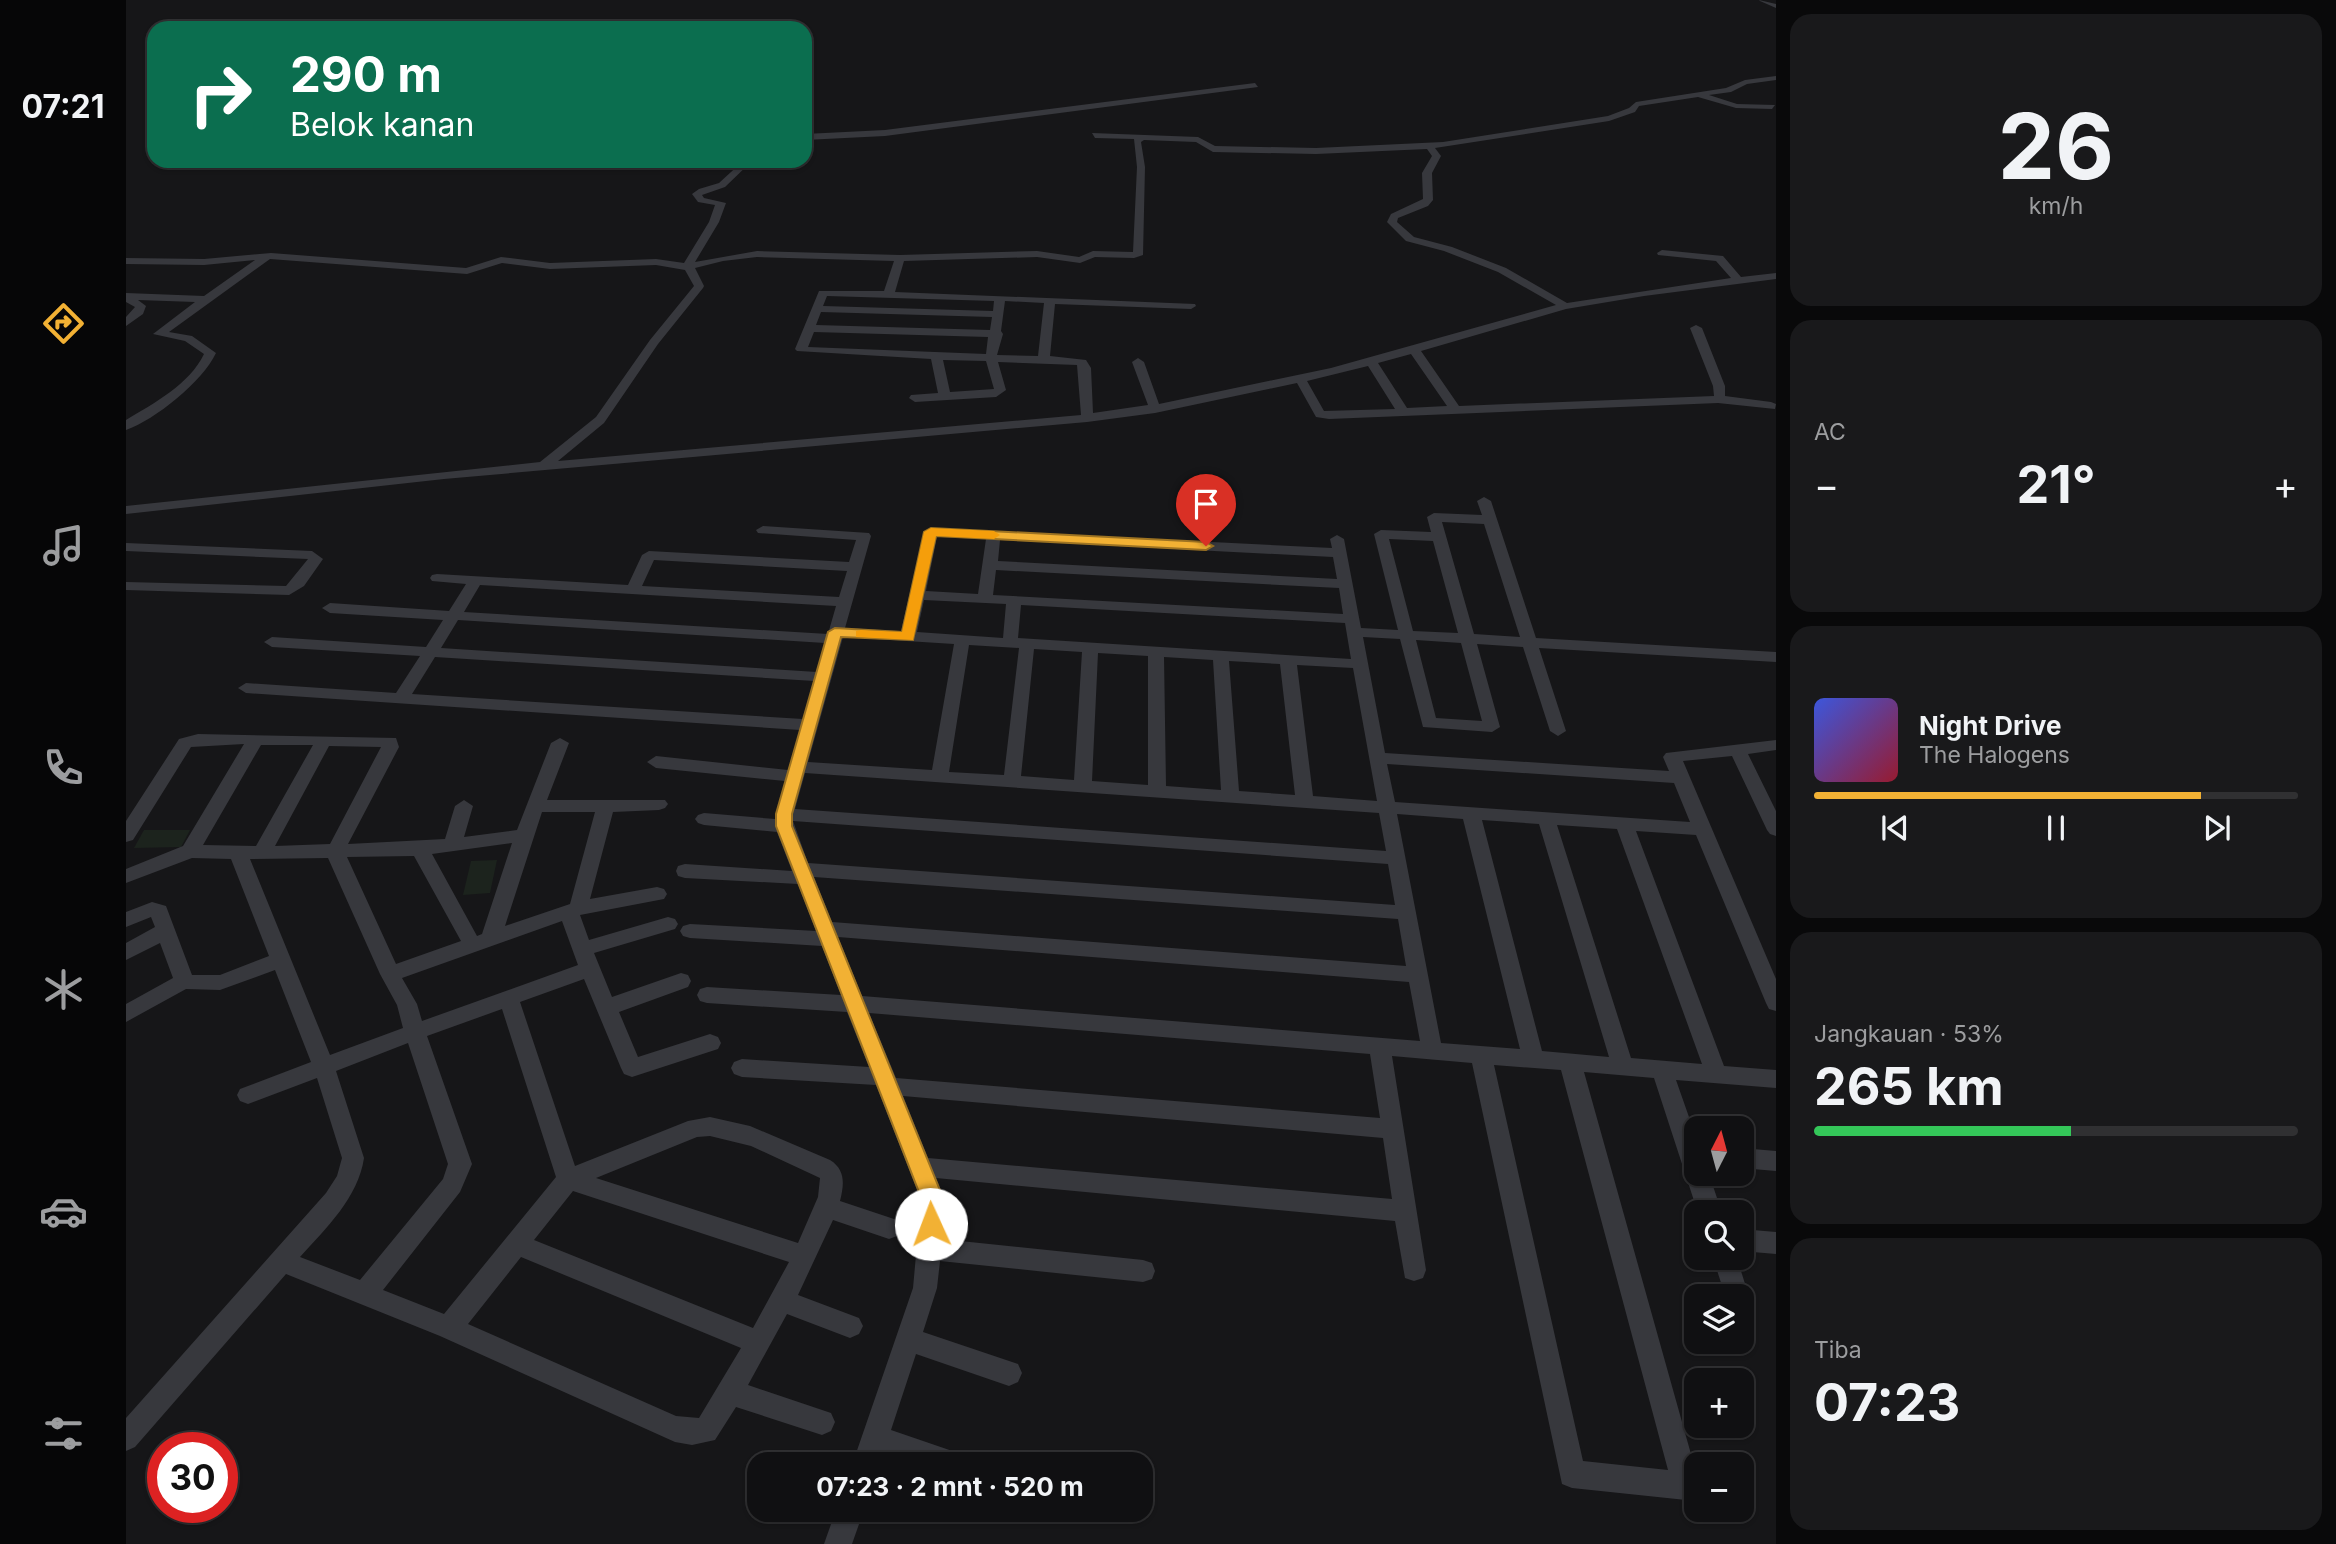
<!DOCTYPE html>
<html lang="id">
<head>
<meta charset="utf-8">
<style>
	:root { --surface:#101012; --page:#19191b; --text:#f1f3f6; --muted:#9c9d9f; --line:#303032; --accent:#f2b134 }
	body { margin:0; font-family:Inter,sans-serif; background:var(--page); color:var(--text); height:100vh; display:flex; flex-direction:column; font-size:26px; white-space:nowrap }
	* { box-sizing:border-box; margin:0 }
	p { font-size:23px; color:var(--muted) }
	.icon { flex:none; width:38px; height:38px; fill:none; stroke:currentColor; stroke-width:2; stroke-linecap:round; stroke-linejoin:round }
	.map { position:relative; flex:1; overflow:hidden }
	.details { display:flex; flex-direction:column; gap:14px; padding:14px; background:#09090a; width:560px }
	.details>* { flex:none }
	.guide { position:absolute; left:21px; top:21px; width:665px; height:147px; border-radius:21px; box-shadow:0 2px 5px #0004,0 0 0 2px var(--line); background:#0b6e4f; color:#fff; overflow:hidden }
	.needle { width:46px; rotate:6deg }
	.buttons { position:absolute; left:1558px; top:1116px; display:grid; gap:14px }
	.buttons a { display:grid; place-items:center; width:70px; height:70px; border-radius:14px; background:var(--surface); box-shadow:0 2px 5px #0004,0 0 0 2px var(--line); font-size:35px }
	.speed { position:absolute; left:21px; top:1432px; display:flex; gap:14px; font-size:35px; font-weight:700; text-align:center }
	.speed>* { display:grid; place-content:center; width:91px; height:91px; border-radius:50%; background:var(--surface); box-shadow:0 2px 5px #0004,0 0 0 2px var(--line); line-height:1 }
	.speed .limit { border:10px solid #d22; background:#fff; color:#111 }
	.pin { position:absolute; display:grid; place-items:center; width:60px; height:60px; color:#fff; margin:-72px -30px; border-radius:50% 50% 50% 0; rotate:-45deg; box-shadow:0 0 7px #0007 }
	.pin .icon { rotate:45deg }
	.me { position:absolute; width:77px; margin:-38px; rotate:358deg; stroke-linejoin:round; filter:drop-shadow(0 0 5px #0008) }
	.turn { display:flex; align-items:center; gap:24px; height:147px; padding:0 28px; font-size:32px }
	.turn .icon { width:91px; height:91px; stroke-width:2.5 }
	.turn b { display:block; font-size:49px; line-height:60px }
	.big { font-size:52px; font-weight:700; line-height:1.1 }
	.details .card { flex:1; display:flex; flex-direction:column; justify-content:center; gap:10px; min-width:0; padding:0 24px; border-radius:21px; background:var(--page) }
	.details .dial { align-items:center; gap:0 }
	.dial b { font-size:91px; line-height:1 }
	.song { display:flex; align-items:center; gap:21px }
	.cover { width:84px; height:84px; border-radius:10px; background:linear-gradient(135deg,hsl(230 70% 55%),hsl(350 70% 35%)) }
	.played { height:7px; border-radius:4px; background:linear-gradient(90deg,var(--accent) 80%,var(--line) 80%) }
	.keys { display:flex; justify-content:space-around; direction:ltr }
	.heat { display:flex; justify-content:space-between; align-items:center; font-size:38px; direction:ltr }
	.charge { height:10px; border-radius:5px; background:linear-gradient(90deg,#34c759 53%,var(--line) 0) }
	.trip { position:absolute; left:621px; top:1452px; width:406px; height:70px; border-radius:21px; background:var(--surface); box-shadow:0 2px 5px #0004,0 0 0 2px var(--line); font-weight:700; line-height:70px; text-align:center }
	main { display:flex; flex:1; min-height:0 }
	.tab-bar { display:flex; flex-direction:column; width:126px; justify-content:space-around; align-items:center; background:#060607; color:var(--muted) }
	.tab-bar .icon { width:49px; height:49px }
	.tab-bar .on { color:var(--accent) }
	.tab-bar b { font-size:32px; color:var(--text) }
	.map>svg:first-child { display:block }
</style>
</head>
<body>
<main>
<nav class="tab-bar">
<b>07:21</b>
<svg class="icon on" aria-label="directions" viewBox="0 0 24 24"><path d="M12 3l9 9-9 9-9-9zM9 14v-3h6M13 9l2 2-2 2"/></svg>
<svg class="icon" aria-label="music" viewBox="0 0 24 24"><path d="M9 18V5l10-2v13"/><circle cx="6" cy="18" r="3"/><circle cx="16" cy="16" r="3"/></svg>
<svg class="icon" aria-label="phone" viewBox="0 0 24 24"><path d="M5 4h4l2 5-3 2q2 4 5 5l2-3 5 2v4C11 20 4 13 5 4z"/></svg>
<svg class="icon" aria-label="climate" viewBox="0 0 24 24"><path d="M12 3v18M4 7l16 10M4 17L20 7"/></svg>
<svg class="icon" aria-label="car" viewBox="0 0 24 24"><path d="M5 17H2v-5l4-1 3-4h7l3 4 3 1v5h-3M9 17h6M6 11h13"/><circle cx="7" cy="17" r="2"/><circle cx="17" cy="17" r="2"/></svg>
<svg class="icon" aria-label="filters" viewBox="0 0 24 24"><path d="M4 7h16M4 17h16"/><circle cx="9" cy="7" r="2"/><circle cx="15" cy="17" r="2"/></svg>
</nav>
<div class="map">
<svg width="1650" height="1544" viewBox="0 0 1650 1544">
	<rect width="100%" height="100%" fill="#161618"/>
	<g fill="#1c231d">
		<polygon points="18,830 64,830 55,847 8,848"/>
		<polygon points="371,860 364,893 337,895 345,861"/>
	</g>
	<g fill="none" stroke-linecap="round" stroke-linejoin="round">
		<g fill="#37383d" fill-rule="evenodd">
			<polygon points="1633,0 1650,4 1650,8 1634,1"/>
			<path d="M1650 76V80L1621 84 1605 92 1583 95 1611 104 1649 105 1646 109 1610 108 1572 97 1513 106 1509 112 1483 121 1309 148 1315 156 1306 173 1307 200 1302 206 1272 218 1271 222 1288 237 1326 247 1380 268 1441 303 1605 278 1590 261 1532 255 1531 253 1536 250 1597 256 1615 277 1650 273V279L1518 296 1440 309 1295 351 1333 406 1588 396 1587 386 1564 328 1570 325 1576 328 1599 386V396L1645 402 1650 404 1649 409 1592 403 1203 419 1190 417 1171 383 1029 413 961 422 318 479 0 514V506L414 462 470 417 524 340 568 286 559 270 530 265 424 269 376 263 341 274 144 259 43 332 66 336 90 353C77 381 29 420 0 430V420C28 403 63 385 78 354L59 341 27 334 69 302 12 300 20 306 17 314 0 326V317L9 307 0 302V293L78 296 129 260 78 265 0 264V258L78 259 145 253 340 268 375 257 424 263 530 259 558 263 583 222 589 205 572 202 566 194 573 189 593 183 617 161H626L599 187 576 195 578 198 600 203 593 222 569 262 631 251 774 255 911 251 953 257 967 251 1007 252 1011 167 1008 139 969 138 966 133 1072 137 1089 146 1190 148 1317 142 1482 116 1503 108 1510 102 1600 88 1619 80ZM1018 140 1070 142 1087 152 1190 154 1301 149 1306 156 1296 173 1297 199 1265 214 1261 222 1280 241 1318 251 1372 272 1430 305 1205 368 1033 404 1018 362 1012 358 1006 362 1022 405 967 413 965 368 960 360 924 356 929 304 1065 309 1070 306 1069 304 769 292 778 261 911 257 954 263 969 257 1008 258 1017 255 1019 167 1015 142ZM631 257 768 261 758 291H693L669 349 671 351 805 359 812 393 785 395 783 398 789 402 870 397 880 390 872 362 951 365 955 415 432 461 478 423 532 344 577 288 578 286 569 268 597 261ZM701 296 868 301 867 311 697 306ZM879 301 918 303 912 356 871 355 877 334 875 331ZM695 312 866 317 864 330 690 325ZM688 332 862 337 860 354 682 347ZM1285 354 1321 406 1281 408 1252 363ZM817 360 860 361 868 389 824 392ZM1242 366 1269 409 1198 411 1181 381Z"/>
			<polygon points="1129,83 1132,87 759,136 679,140 679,134 759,130"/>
			<path d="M1358 497 1365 501 1410 638 1650 652V662L1413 648 1440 731 1432 736 1424 731 1397 647 1351 644 1374 727 1366 732 1297 727 1274 639 1237 637 1259 753 1543 771 1537 757 1540 753 1650 740V750L1622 754 1650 811V836L1644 834 1641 830 1606 756 1557 761 1650 979V1011L1643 1009 1640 1003 1570 835 1510 831 1598 1066 1650 1070V1088L1550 1080 1570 1137V1174H1583L1596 1213H1572L1528 1078 1458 1072 1570 1472V1496L1560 1500 1446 1488 1436 1484 1346 1063 1266 1056 1300 1270 1297 1278 1288 1281 1279 1278 1269 1221 810 1178 819 1200 815 1239 1017 1260 1026 1263 1029 1271 1026 1279 1017 1282 814 1261 811 1288 797 1332 892 1364 896 1373 892 1382 883 1386 790 1354 765 1430 838 1455 842 1465H788L757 1454 754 1465H726L787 1288 795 1200 750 1085 616 1077 608 1074 605 1068 608 1062 616 1059 743 1067 721 1012 581 1003 574 1001 571 995 574 989 581 987 715 995 696 946 564 938 557 936 554 931 557 926 564 924 690 931 672 884 559 878 552 876 550 871 552 866 559 864 666 871 651 832 578 825 572 823 569 819 572 815 578 813 649 819 659 781 530 768 521 762 530 756 662 770 674 730 120 693 112 688 120 683 270 693 294 656 146 647 138 642 146 637 300 647 317 620 204 613 196 608 204 603 323 611 340 584 306 581 304 578 306 575 311 574 502 585 516 555 523 551 723 562 730 540 632 533 630 530 637 526 743 533 745 536 719 628 775 631 798 532 805 528 1206 548 1204 539 1211 535 1218 539 1235 628 1272 630 1248 534 1255 530 1305 532 1301 517 1308 513 1356 515 1351 501ZM1316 522 1358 524 1394 637 1348 634ZM811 537 860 539 852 594 800 591ZM1263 539 1307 541 1332 633 1287 631ZM874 540 1207 557 1211 579 872 561ZM528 560 721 571 713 597 516 586ZM870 570 1213 588 1217 614 867 595ZM354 585 710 606 702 634 338 612ZM798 600 880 604 877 638 791 632ZM895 605 1219 623 1225 659 892 638ZM332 620 699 643 691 672 315 648ZM717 637 828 644 806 770 682 762ZM1290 640 1335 643 1356 721 1310 718ZM843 645 893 648 878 775 823 772ZM908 649 956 652 948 780 895 776ZM972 653 1022 656V785L966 781ZM309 657 688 681 677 719 286 694ZM1038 657 1087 660 1095 790 1040 786ZM1103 661 1154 664 1169 795 1113 791ZM1171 665 1227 668 1251 801 1187 796ZM1261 764 1548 783 1564 822 1269 802ZM679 773 1253 813 1260 851 669 809ZM1271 814 1337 819 1394 1049 1315 1043ZM1356 820 1413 824 1483 1057 1416 1051ZM667 821 1262 864 1269 905 682 863ZM1431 825 1491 829 1576 1064 1505 1058ZM688 877 1272 919 1280 966 706 922ZM712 937 1283 982 1294 1041 736 996ZM743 1013 1244 1054 1254 1118 770 1078ZM1368 1065 1435 1070 1542 1470 1457 1461ZM777 1096 1257 1138 1266 1199 802 1158Z"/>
			<polygon points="0,543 186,551 197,559 178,586 163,595 0,590 0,582 160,586 182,559 0,551"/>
			<path d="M72 734 270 738 273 747 222 844 319 839 329 806 338 800 347 806 338 837 391 830 425 743 434 738 443 743 421 800H539L542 804 539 808 533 810 487 812 464 899 531 887 538 889 541 894 538 899 454 915 463 940 542 917 549 919 552 924 549 929 468 953 486 997 555 973 562 975 565 981 562 987 493 1012 512 1057 584 1034 592 1037 595 1043 592 1049 506 1077 498 1074 495 1068 458 979 394 1002 449 1166 562 1121 584 1117 624 1126 704 1160C720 1170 718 1185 714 1201L771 1220 775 1228 771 1236 763 1239 707 1220 672 1295 733 1318 737 1326 733 1334 724 1338 661 1314 622 1385 705 1413 709 1422 705 1431 696 1435 610 1407 589 1440 566 1445 549 1442 314 1336 160 1274 9 1447 0 1451V1418L200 1193 211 1176 216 1158 191 1078 122 1104 114 1101 111 1095 114 1089 185 1062 149 970 94 990 60 989 0 1022V1004L47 978 34 943 0 960V943L29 927 25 917 0 927V912L26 902 40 906 66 975H94L143 956 105 859 66 858 0 883V869L57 846 118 744 65 747 7 840 0 842V821L53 739ZM135 745H187L130 846 77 845ZM203 746 255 747 204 844 149 846ZM416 812H469L444 904 379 926ZM386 843 356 934 351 936 306 854ZM288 856 335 941 270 964 221 857ZM202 858 254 974 271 1005 277 1028 204 1055 124 859ZM436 921 452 965 296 1021 291 1004 276 978ZM376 1009 430 1177 318 1314 257 1290 334 1192 346 1164 301 1036ZM282 1043 322 1164 317 1179 234 1280 174 1257C200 1228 232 1198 238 1158L210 1071ZM584 1136 625 1146 694 1178 692 1197 672 1243 470 1178 571 1137ZM447 1191 663 1262 627 1328 408 1240ZM395 1257 615 1348 573 1418 550 1416 342 1324Z"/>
			<polygon points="1615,1148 1650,1151 1650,1171 1615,1168"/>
			<polygon points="1615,1229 1650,1232 1650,1254 1615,1251"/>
			<polygon points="1587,1258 1611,1258 1620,1287 1617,1295 1599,1295"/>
			<polygon points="710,1510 738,1510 726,1544 698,1544"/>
		</g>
	</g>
	<polygon fill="#f2b134" stroke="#9d7322" stroke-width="2" points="805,528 1080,542 1087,546 1080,550 810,536 787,640 715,637 666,814 666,826 818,1200 813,1231 805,1234 797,1231 794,1224 796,1200 650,826 650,814 702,632 709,628 776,632 798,532"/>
	<polygon fill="#f59e0b" points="805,528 868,531 874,535 868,539 810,536 787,640 730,637 730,631 735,630 776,632 798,532"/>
</svg>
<div class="buttons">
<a><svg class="needle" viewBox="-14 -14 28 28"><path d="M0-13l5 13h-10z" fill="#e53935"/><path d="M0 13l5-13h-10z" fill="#9c9d9f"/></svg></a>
<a><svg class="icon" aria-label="search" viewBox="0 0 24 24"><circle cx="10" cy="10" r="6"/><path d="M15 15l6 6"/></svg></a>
<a><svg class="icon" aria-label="layers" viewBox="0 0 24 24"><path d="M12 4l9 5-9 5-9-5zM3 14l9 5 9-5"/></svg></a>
<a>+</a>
<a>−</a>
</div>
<div class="speed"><div class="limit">30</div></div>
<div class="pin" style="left:1080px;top:546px;background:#d93025"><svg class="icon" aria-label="arrive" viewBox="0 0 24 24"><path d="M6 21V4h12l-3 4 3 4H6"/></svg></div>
<svg class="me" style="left:805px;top:1224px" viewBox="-20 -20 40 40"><circle r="19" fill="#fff"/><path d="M0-13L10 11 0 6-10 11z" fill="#f2b134"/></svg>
<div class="trip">07:23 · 2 mnt · 520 m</div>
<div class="guide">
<div class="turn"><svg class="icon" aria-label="right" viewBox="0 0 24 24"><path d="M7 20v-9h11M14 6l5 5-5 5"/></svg><div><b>290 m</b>Belok kanan</div></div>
</div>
</div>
<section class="details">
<div class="card dial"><b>26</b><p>km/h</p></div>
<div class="card"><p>AC</p>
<div class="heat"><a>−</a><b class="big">21°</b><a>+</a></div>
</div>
<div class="card">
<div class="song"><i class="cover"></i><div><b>Night Drive</b><p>The Halogens</p></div></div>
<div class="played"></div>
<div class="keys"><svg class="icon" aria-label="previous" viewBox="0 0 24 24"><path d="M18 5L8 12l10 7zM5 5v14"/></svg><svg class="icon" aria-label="pause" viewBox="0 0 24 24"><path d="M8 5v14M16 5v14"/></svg><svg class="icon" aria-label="next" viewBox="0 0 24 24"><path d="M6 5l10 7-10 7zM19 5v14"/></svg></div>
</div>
<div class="card"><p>Jangkauan · 53%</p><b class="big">265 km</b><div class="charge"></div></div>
<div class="card"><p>Tiba</p><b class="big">07:23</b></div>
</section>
</main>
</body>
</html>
